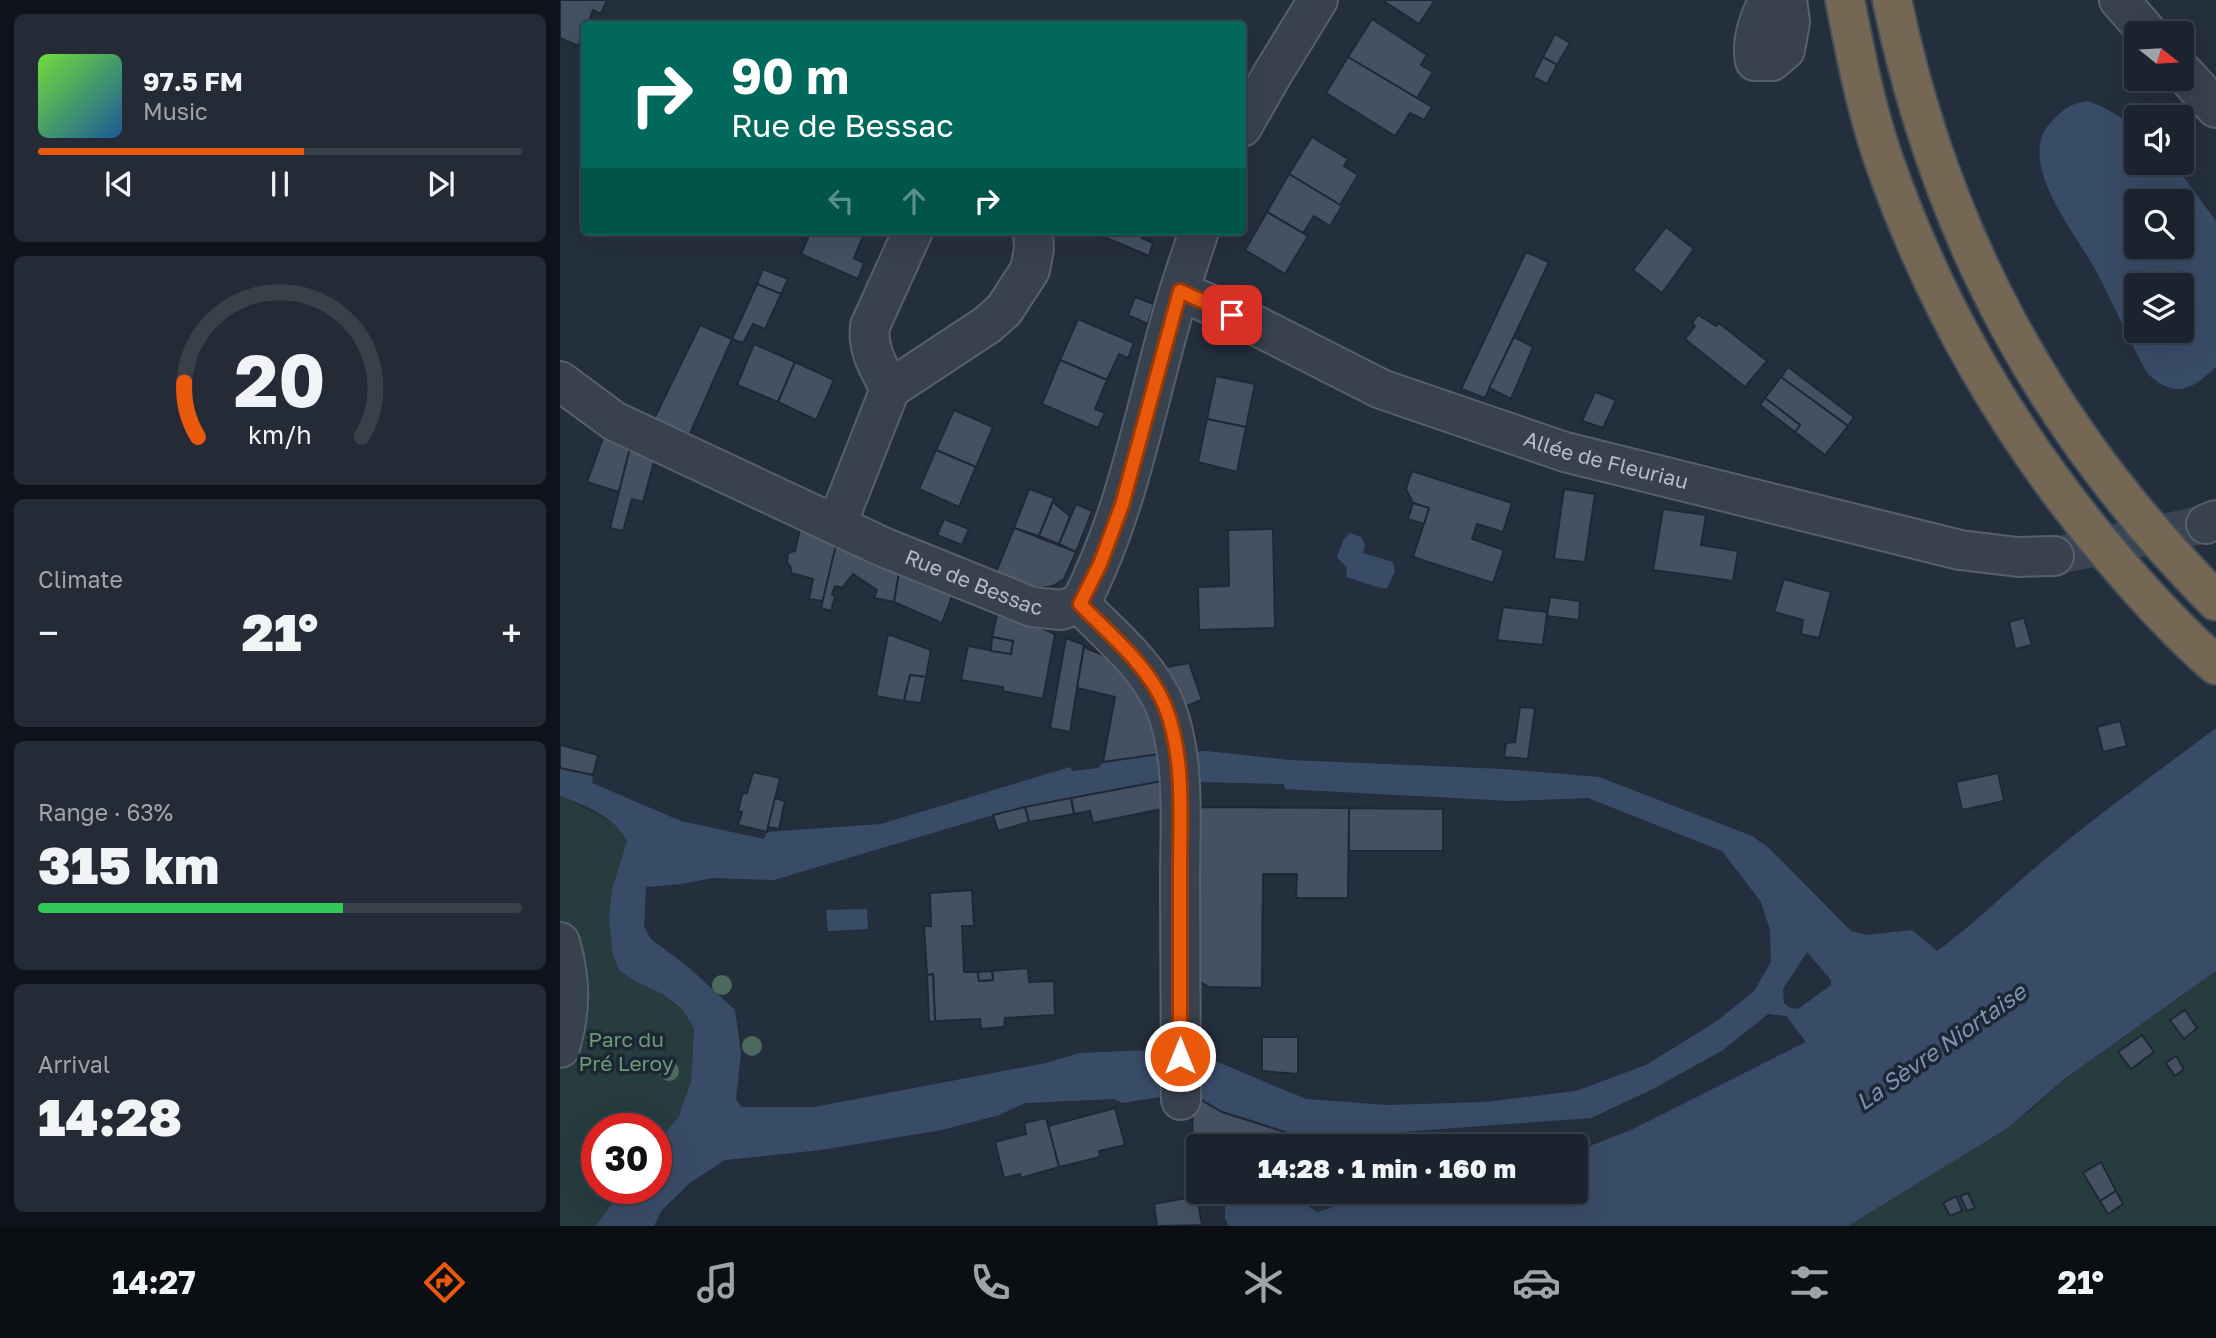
<!DOCTYPE html>
<html lang="en">
<head>
<meta charset="utf-8">
<style>
	:root { --surface:#1b232e; --page:#242b36; --text:#f1f3f6; --muted:#a0a4aa; --line:#39404a; --accent:#ea580c }
	body { margin:0; font-family:"Golos Text",sans-serif; background:var(--page); color:var(--text); height:100vh; display:flex; flex-direction:column; font-size:26px; white-space:nowrap }
	* { box-sizing:border-box; margin:0 }
	p { font-size:23px; color:var(--muted) }
	.icon { flex:none; width:38px; height:38px; fill:none; stroke:currentColor; stroke-width:2; stroke-linecap:round; stroke-linejoin:round }
	.map { position:relative; flex:1; overflow:hidden }
	.drawer { display:flex; flex-direction:column; gap:14px; padding:14px; background:#0f1319; width:560px }
	.drawer>* { flex:none }
	.guide { position:absolute; left:21px; top:21px; width:665px; height:214px; border-radius:7px; box-shadow:0 7px 28px #0002,0 0 0 2px var(--line); background:#00695c; color:#fff; overflow:hidden }
	.needle { width:46px; rotate:108deg }
	.buttons { position:absolute; left:1564px; top:21px; display:grid; gap:14px }
	.buttons a { display:grid; place-items:center; width:70px; height:70px; border-radius:7px; background:var(--surface); box-shadow:0 7px 28px #0002,0 0 0 2px var(--line); font-size:35px }
	.speed { position:absolute; left:21px; top:1113px; display:flex; gap:14px; font-size:35px; font-weight:700; text-align:center }
	.speed>* { display:grid; place-content:center; width:91px; height:91px; border-radius:50%; background:var(--surface); box-shadow:0 7px 28px #0002,0 0 0 2px var(--line); line-height:1 }
	.speed .limit { border:10px solid #d22; background:#fff; color:#111 }
	.pin { position:absolute; display:grid; place-items:center; width:60px; height:60px; color:#fff; margin:-30px; border-radius:14px; box-shadow:0 4px 10px #0006 }
	.me { position:absolute; width:77px; margin:-38px; rotate:0deg; stroke-linejoin:round; filter:drop-shadow(0 0 5px #0008) }
	.turn { display:flex; align-items:center; gap:24px; height:147px; padding:0 35px; font-size:32px }
	.turn .icon { width:91px; height:91px; stroke-width:2.5 }
	.turn b { display:block; font-size:49px; line-height:60px }
	.lanes { display:flex; align-items:center; height:66px; padding:0 35px; background:#0003; justify-content:center; gap:35px; direction:ltr }
	.lanes .off { opacity:.35 }
	.big { font-size:52px; font-weight:800; line-height:1.1 }
	.drawer .tile { flex:1; display:flex; flex-direction:column; justify-content:center; gap:10px; min-width:0; padding:0 24px; border-radius:10px; background:var(--page) }
	.drawer .dial { align-items:center; gap:0 }
	.dial svg { height:182px; overflow:visible; fill:none; stroke:var(--line); stroke-width:7; stroke-linecap:round; text-anchor:middle }
	.dial text { fill:var(--text); stroke:none }
	.song { display:flex; align-items:center; gap:21px }
	.cover { width:84px; height:84px; border-radius:10px; background:linear-gradient(135deg,hsl(100 70% 55%),hsl(210 70% 35%)) }
	.played { height:7px; border-radius:4px; background:linear-gradient(90deg,var(--accent) 55%,var(--line) 55%) }
	.keys { display:flex; justify-content:space-around; direction:ltr }
	.heat { display:flex; justify-content:space-between; align-items:center; font-size:38px; direction:ltr }
	.charge { height:10px; border-radius:5px; background:linear-gradient(90deg,#34c759 63%,var(--line) 0) }
	.trip { position:absolute; left:626px; top:1134px; width:402px; height:70px; border-radius:7px; background:var(--surface); box-shadow:0 7px 28px #0002,0 0 0 2px var(--line); font-weight:800; line-height:70px; text-align:center }
	.dock { display:flex; height:112px; justify-content:space-around; align-items:center; background:#0b0e12; color:var(--muted) }
	.dock .icon { width:49px; height:49px }
	.dock .current { color:var(--accent) }
	.dock b { font-size:32px; color:var(--text) }
	main { display:flex; flex:1; min-height:0 }
	.map>svg:first-child { display:block }
</style>
</head>
<body>
<main>
<section class="drawer">
<div class="tile">
<div class="song"><i class="cover"></i><div><b>97.5 FM</b><p>Music</p></div></div>
<div class="played"></div>
<div class="keys"><svg class="icon" aria-label="previous" viewBox="0 0 24 24"><path d="M18 5L8 12l10 7zM5 5v14"/></svg><svg class="icon" aria-label="pause" viewBox="0 0 24 24"><path d="M8 5v14M16 5v14"/></svg><svg class="icon" aria-label="next" viewBox="0 0 24 24"><path d="M6 5l10 7-10 7zM19 5v14"/></svg></div>
</div>
<div class="tile dial"><svg viewBox="0 0 100 80">
<path d="M14 69A42 42 0 1 1 86 69"/>
<path d="M14 69A42 42 0 0 1 8 45" stroke="#ea580c"/>
<text x="50" y="56" font-size="32" font-weight="700">20</text>
<text x="50" y="72" font-size="11">km/h</text>
</svg></div>
<div class="tile"><p>Climate</p>
<div class="heat"><a>−</a><b class="big">21°</b><a>+</a></div>
</div>
<div class="tile"><p>Range · 63%</p><b class="big">315 km</b><div class="charge"></div></div>
<div class="tile"><p>Arrival</p><b class="big">14:28</b></div>
</section>
<div class="map">
<svg width="1656" height="1226" viewBox="0 0 1656 1226">
	<rect width="100%" height="100%" fill="#242f3e"/>
	<g fill="#263c3f">
		<polygon points="0,795 60,827 67,841 52,889 49,919 78,983 103,994 123,1010 134,1028 131,1080 119,1116 96,1145 96,1129 37,1129 37,1188 63,1188 36,1226 0,1226"/>
		<polygon points="1656,971 1656,1226 1288,1226 1469,1112 1503,1080"/>
	</g>
	<g fill="#394c67" fill-rule="evenodd">
		<path d="M1527 101 1541 106 1577 127V163H1613L1656 221V367C1630 391 1615 399 1587 373 1569 340 1554 305 1536 271 1516 233 1454 162 1491 122 1502 110 1512 103 1527 101ZM1622 201V247H1577V201ZM1622 285V331H1577V285Z"/>
		<polygon points="790,533 801,537 805,545 803,553 833,562 835,572 827,588 821,588 786,577 787,568 777,557 784,539"/>
		<path d="M1656 728V971L1503 1080 1449 1127 1288 1226H669L665 1218V1194L727 1192 757 1212 805 1197 860 1192H1017V1151L1071 1130 1246 1042 1226 1016 1208 1014 1163 1050 1095 1088 1031 1118 747 1139 662 1112 633 1095V1092L562 1103 554 1099 465 1103 439 1115 382 1130 261 1150 165 1160 131 1182 101 1211 94 1226H36L63 1188H96V1145L119 1116 131 1081 134 1028 123 1010 103 994 78 983 60 971 53 956 49 919 52 889 67 841C55 817 25 805 0 796V768L33 775 32 783 121 821 204 839 207 832 321 824 510 767 512 771 538 768 543 762 599 754 646 751 730 760 943 769 1039 777 1192 836 1209 848 1291 931 1307 935 1352 930 1377 951C1415 924 1447 891 1483 861 1538 814 1598 772 1656 728ZM602 781 724 784 725 789 950 801 1028 798 1162 851 1201 902 1210 930 1211 962 1194 991 1157 1021 1086 1065 1016 1091 926 1102 827 1105 746 1099 634 1052 591 1050 520 1053 486 1063 254 1107H181L176 1099 181 1053 175 1010 127 966 91 939 84 927 86 887 121 884 153 878 214 880 450 810ZM1247 952 1271 980V985L1238 1009 1230 1008 1224 1003 1223 989Z"/>
		<polygon points="307,909 308,929 268,931 266,910"/>
	</g>
	<g fill="#455162" stroke="#1f2835" stroke-width="2">
		<polygon points="0,0 47,0 41,14 33,10 28,24 24,24 24,32 18,46 0,38"/>
		<polygon points="822,0 875,0 859,24"/>
		<polygon points="812,19 867,55 861,65 873,72 857,98 788,57"/>
		<polygon points="995,34 1010,43 997,65 983,57"/>
		<polygon points="788,57 872,107 864,120 850,113 835,136 766,93"/>
		<polygon points="983,57 997,65 987,84 973,77"/>
		<polygon points="752,137 788,159 784,166 798,175 780,205 729,174"/>
		<polygon points="729,174 782,206 770,226 754,216 743,233 707,212"/>
		<polygon points="707,212 748,236 725,274 685,250"/>
		<polygon points="1106,227 1134,249 1102,293 1073,270"/>
		<polygon points="251,231 305,232 294,258 304,263 298,279 241,254"/>
		<polygon points="530,231 584,231 582,238 593,243 589,256"/>
		<polygon points="966,252 989,262 925,398 901,389"/>
		<polygon points="203,269 228,279 221,294 197,284"/>
		<polygon points="197,284 221,294 205,329 193,324 183,343 172,339"/>
		<polygon points="575,297 594,304 588,324 568,315"/>
		<polygon points="1138,315 1156,326 1159,323 1207,361 1185,387 1125,339 1135,326 1132,323"/>
		<polygon points="518,319 574,343 568,358 559,354 547,380 500,360"/>
		<polygon points="140,325 172,339 128,438 94,419"/>
		<polygon points="954,337 973,347 951,399 929,388"/>
		<polygon points="194,344 235,362 218,402 177,385"/>
		<polygon points="500,360 547,380 535,409 545,413 538,428 482,404"/>
		<polygon points="235,362 274,380 256,420 218,402"/>
		<polygon points="1228,367 1294,417 1288,426 1221,377"/>
		<polygon points="656,376 695,384 686,427 647,419"/>
		<polygon points="1221,377 1288,426 1265,455 1235,432 1240,425 1205,398"/>
		<polygon points="1035,392 1056,400 1043,428 1022,421"/>
		<polygon points="1205,398 1240,425 1235,432 1200,405"/>
		<polygon points="394,410 433,427 416,467 376,450"/>
		<polygon points="647,419 686,427 677,472 638,462"/>
		<polygon points="47,427 71,444 59,492 27,482"/>
		<polygon points="71,444 94,462 83,502 72,499 63,531 50,528"/>
		<polygon points="376,450 416,467 399,507 359,489"/>
		<polygon points="852,471 952,503 943,532 917,524 912,539 944,550 933,583 853,557 869,508 853,503 846,489"/>
		<polygon points="469,489 494,498 479,536 454,528"/>
		<polygon points="1004,489 1035,494 1025,562 994,559"/>
		<polygon points="493,502 510,516 499,544 479,536"/>
		<polygon points="853,503 869,508 864,524 848,519"/>
		<polygon points="516,504 532,511 516,552 499,544"/>
		<polygon points="1103,509 1146,515 1141,545 1178,551 1173,581 1093,570"/>
		<polygon points="384,519 409,529 402,545 377,535"/>
		<polygon points="241,525 277,541 263,601 249,599 253,579 231,573 231,568 227,562 228,553 235,551"/>
		<polygon points="454,528 516,552 504,579 493,586 481,588 466,585 436,572"/>
		<polygon points="713,529 715,628 639,630 638,587 669,586 668,530"/>
		<polygon points="277,541 340,567 334,602 314,598 317,590 293,574 282,588 275,586 272,594 275,596 271,611 261,608"/>
		<polygon points="340,567 394,591 382,623 334,602"/>
		<polygon points="1224,579 1271,592 1259,638 1241,634 1243,620 1214,612"/>
		<polygon points="990,597 1020,601 1019,620 987,616"/>
		<polygon points="943,607 987,612 983,645 937,640"/>
		<polygon points="438,609 495,634 483,699 443,691 443,687 401,680 408,646 451,654 453,641 432,637"/>
		<polygon points="1464,618 1472,645 1455,649 1449,622"/>
		<polygon points="328,634 371,650 366,677 350,675 344,701 316,696"/>
		<polygon points="432,637 453,641 451,654 431,651"/>
		<polygon points="506,638 524,645 510,732 490,728"/>
		<polygon points="524,647 552,659 596,715 599,754 543,762 555,697 517,688"/>
		<polygon points="629,663 642,700 624,707 601,668"/>
		<polygon points="350,675 366,677 361,703 344,701"/>
		<polygon points="960,707 975,708 968,759 944,757 946,743 955,742"/>
		<polygon points="1560,721 1567,746 1543,752 1537,727"/>
		<polygon points="0,745 38,755 33,775 0,768"/>
		<polygon points="193,772 220,778 207,832 178,825 182,812 178,811 182,794 187,793"/>
		<polygon points="1438,773 1444,801 1402,810 1396,782"/>
		<polygon points="602,781 602,809 533,823 530,811 514,814 511,798"/>
		<polygon points="215,798 225,801 219,829 208,827"/>
		<polygon points="511,798 514,814 469,822 465,807"/>
		<polygon points="465,807 469,822 438,831 433,815"/>
		<polygon points="637,807 789,808 788,898 736,898 737,874 703,874 702,988 649,987 637,980"/>
		<polygon points="789,808 883,809 883,851 789,851"/>
		<polygon points="412,890 414,926 402,926 404,972 418,972 419,981 433,980 432,971 468,968 469,982 494,981 495,1015 445,1018 444,1027 421,1029 420,1019 375,1021 373,974 367,975 364,926 371,926 370,893"/>
		<polygon points="432,971 433,980 419,981 418,972"/>
		<polygon points="373,974 375,1021 369,1022 367,975"/>
		<polygon points="1625,1010 1637,1028 1624,1039 1610,1020"/>
		<polygon points="1582,1035 1594,1052 1571,1069 1558,1052"/>
		<polygon points="702,1037 738,1037 738,1074 702,1071"/>
		<polygon points="1616,1056 1624,1069 1615,1076 1606,1063"/>
		<polygon points="633,1095 662,1112 747,1139 747,1146 639,1146 639,1152 632,1152"/>
		<polygon points="555,1108 565,1145 539,1151 540,1157 499,1167 488,1126"/>
		<polygon points="486,1118 499,1167 461,1178 460,1174 444,1178 435,1142 466,1134 464,1123"/>
		<polygon points="632,1152 639,1152 639,1192 665,1192 665,1194 637,1197 642,1225 597,1226 594,1204 632,1197"/>
		<polygon points="1541,1162 1556,1191 1540,1201 1523,1173"/>
		<polygon points="1556,1191 1563,1204 1548,1214 1540,1201"/>
		<polygon points="1408,1193 1415,1208 1407,1211 1400,1196"/>
		<polygon points="1396,1196 1402,1211 1390,1216 1383,1203"/>
	</g>
	<g fill="none" stroke-linecap="round" stroke-linejoin="round">
		<polyline stroke="#3a4453" stroke-width="38" stroke-dasharray="38 19" stroke-linecap="butt" points="1494,556 1646,524"/>
		<defs>
			<g id="minor">
				<path d="M1210 0C1199 15 1191 43 1195 61H1212L1225 50 1230 22 1227 0"/>
				<polyline points="1559,0 1588,33"/>
				<polyline points="1622,71 1656,108"/>
				<polyline points="682,127 713,73 758,0"/>
				<path id="s1" d="M620 291 691 323 821 389 1005 452 1400 550 1458 557 1494 556"/>
				<path id="s2" d="M0 381 54 421 323 547 472 607 501 610 520 604C566 515 583 419 610 323 618 292 629 262 639 231"/>
				<path d="M330 389C319 368 307 350 310 326L353 231"/>
				<polyline points="277,524 330,389 427,325 444,310 470,270 474,249 473,231"/>
				<polyline points="1646,524 1656,520"/>
				<path d="M520 604C550 635 588 665 605 706 626 758 620 826 620 881 620 954 620 1027 621 1100"/>
				<path d="M0 942C11 981 11 1009 0 1048"/>
			</g>
			<g id="highway">
				<path d="M1285 0C1295 52 1305 104 1322 155 1374 306 1450 437 1553 558 1586 597 1618 632 1656 665"/>
				<path d="M1332 0C1381 236 1486 430 1656 601"/>
			</g>
		</defs>
		<use href="#minor" stroke="#565f6c" stroke-width="42"/>
		<use href="#highway" stroke="#434c59" stroke-width="42"/>
		<use href="#minor" stroke="#38414e" stroke-width="38"/>
		<use href="#highway" stroke="#746855" stroke-width="38"/>
	</g>
	<g fill="#4b6a5d">
		<circle cx="162" cy="985" r="10"/>
		<circle cx="192" cy="1046" r="10"/>
		<circle cx="109" cy="1071" r="10"/>
	</g>
	<g fill="none" stroke-linecap="round" stroke-linejoin="round">
		<defs>
			<path id="route" d="M620 1056C620 994 620 932 620 870 620 817 625 756 605 706 588 665 550 635 520 604L540 564 562 505 620 291 672 315"/>
		</defs>
		<use href="#route" stroke="#983908" stroke-width="18"/>
		<use href="#route" stroke="#ea580c" stroke-width="12"/>
	</g>
	<g text-anchor="middle" stroke-width="7" stroke-linejoin="round" paint-order="stroke">
		<g font-size="21" fill="#b4bcc9" stroke="#1d2633">
			<text dy="7" stroke="none"><textPath href="#s1" startOffset="460">Allée de Fleuriau</textPath></text>
			<text dy="7" stroke="none"><textPath href="#s2" startOffset="462">Rue de Bessac</textPath></text>
		</g>
		<g font-size="21" fill="#6b9a76" stroke="#1d2633">
			<text x="66" y="1047">Parc du<tspan x="66" dy="24">Pré Leroy</tspan></text>
		</g>
		<g font-size="23" font-style="italic" fill="#7c92b1" stroke="#1d2633">
			<text transform="translate(1381 1047) rotate(-35)" y="8">La Sèvre Niortaise</text>
		</g>
	</g>
</svg>
<div class="buttons">
<a><svg class="needle" viewBox="-14 -14 28 28"><path d="M0-13l5 13h-10z" fill="#e53935"/><path d="M0 13l5-13h-10z" fill="#a0a4aa"/></svg></a>
<a><svg class="icon" aria-label="sound" viewBox="0 0 24 24"><path d="M4 9h4l5-4v14l-5-4H4zM17 9q2 3 0 6"/></svg></a>
<a><svg class="icon" aria-label="search" viewBox="0 0 24 24"><circle cx="10" cy="10" r="6"/><path d="M15 15l6 6"/></svg></a>
<a><svg class="icon" aria-label="layers" viewBox="0 0 24 24"><path d="M12 4l9 5-9 5-9-5zM3 14l9 5 9-5"/></svg></a>
</div>
<div class="speed"><div class="limit">30</div></div>
<div class="pin" style="left:672px;top:315px;background:#d93025"><svg class="icon" aria-label="arrive" viewBox="0 0 24 24"><path d="M6 21V4h12l-3 4 3 4H6"/></svg></div>
<svg class="me" style="left:620px;top:1056px" viewBox="-20 -20 40 40"><circle r="17" fill="#ea580c" stroke="#fff" stroke-width="3"/><path d="M0-11L8 9 0 5-8 9z" fill="#fff"/></svg>
<div class="trip">14:28 · 1 min · 160 m</div>
<div class="guide">
<div class="turn"><svg class="icon" aria-label="right" viewBox="0 0 24 24"><path d="M7 20v-9h11M14 6l5 5-5 5"/></svg><div><b>90 m</b>Rue de Bessac</div></div>
<div class="lanes"><svg class="icon off" aria-label="left" viewBox="0 0 24 24"><path d="M17 20v-9H6M10 6l-5 5 5 5"/></svg><svg class="icon off" aria-label="ahead" viewBox="0 0 24 24"><path d="M12 20V5M6 11l6-6 6 6"/></svg><svg class="icon" aria-label="right" viewBox="0 0 24 24"><path d="M7 20v-9h11M14 6l5 5-5 5"/></svg></div>
</div>
</div>
</main>
<nav class="dock">
<b>14:27</b>
<svg class="icon current" aria-label="directions" viewBox="0 0 24 24"><path d="M12 3l9 9-9 9-9-9zM9 14v-3h6M13 9l2 2-2 2"/></svg>
<svg class="icon" aria-label="music" viewBox="0 0 24 24"><path d="M9 18V5l10-2v13"/><circle cx="6" cy="18" r="3"/><circle cx="16" cy="16" r="3"/></svg>
<svg class="icon" aria-label="phone" viewBox="0 0 24 24"><path d="M5 4h4l2 5-3 2q2 4 5 5l2-3 5 2v4C11 20 4 13 5 4z"/></svg>
<svg class="icon" aria-label="climate" viewBox="0 0 24 24"><path d="M12 3v18M4 7l16 10M4 17L20 7"/></svg>
<svg class="icon" aria-label="car" viewBox="0 0 24 24"><path d="M5 17H2v-5l4-1 3-4h7l3 4 3 1v5h-3M9 17h6M6 11h13"/><circle cx="7" cy="17" r="2"/><circle cx="17" cy="17" r="2"/></svg>
<svg class="icon" aria-label="filters" viewBox="0 0 24 24"><path d="M4 7h16M4 17h16"/><circle cx="9" cy="7" r="2"/><circle cx="15" cy="17" r="2"/></svg>
<b>21°</b>
</nav>
</body>
</html>
